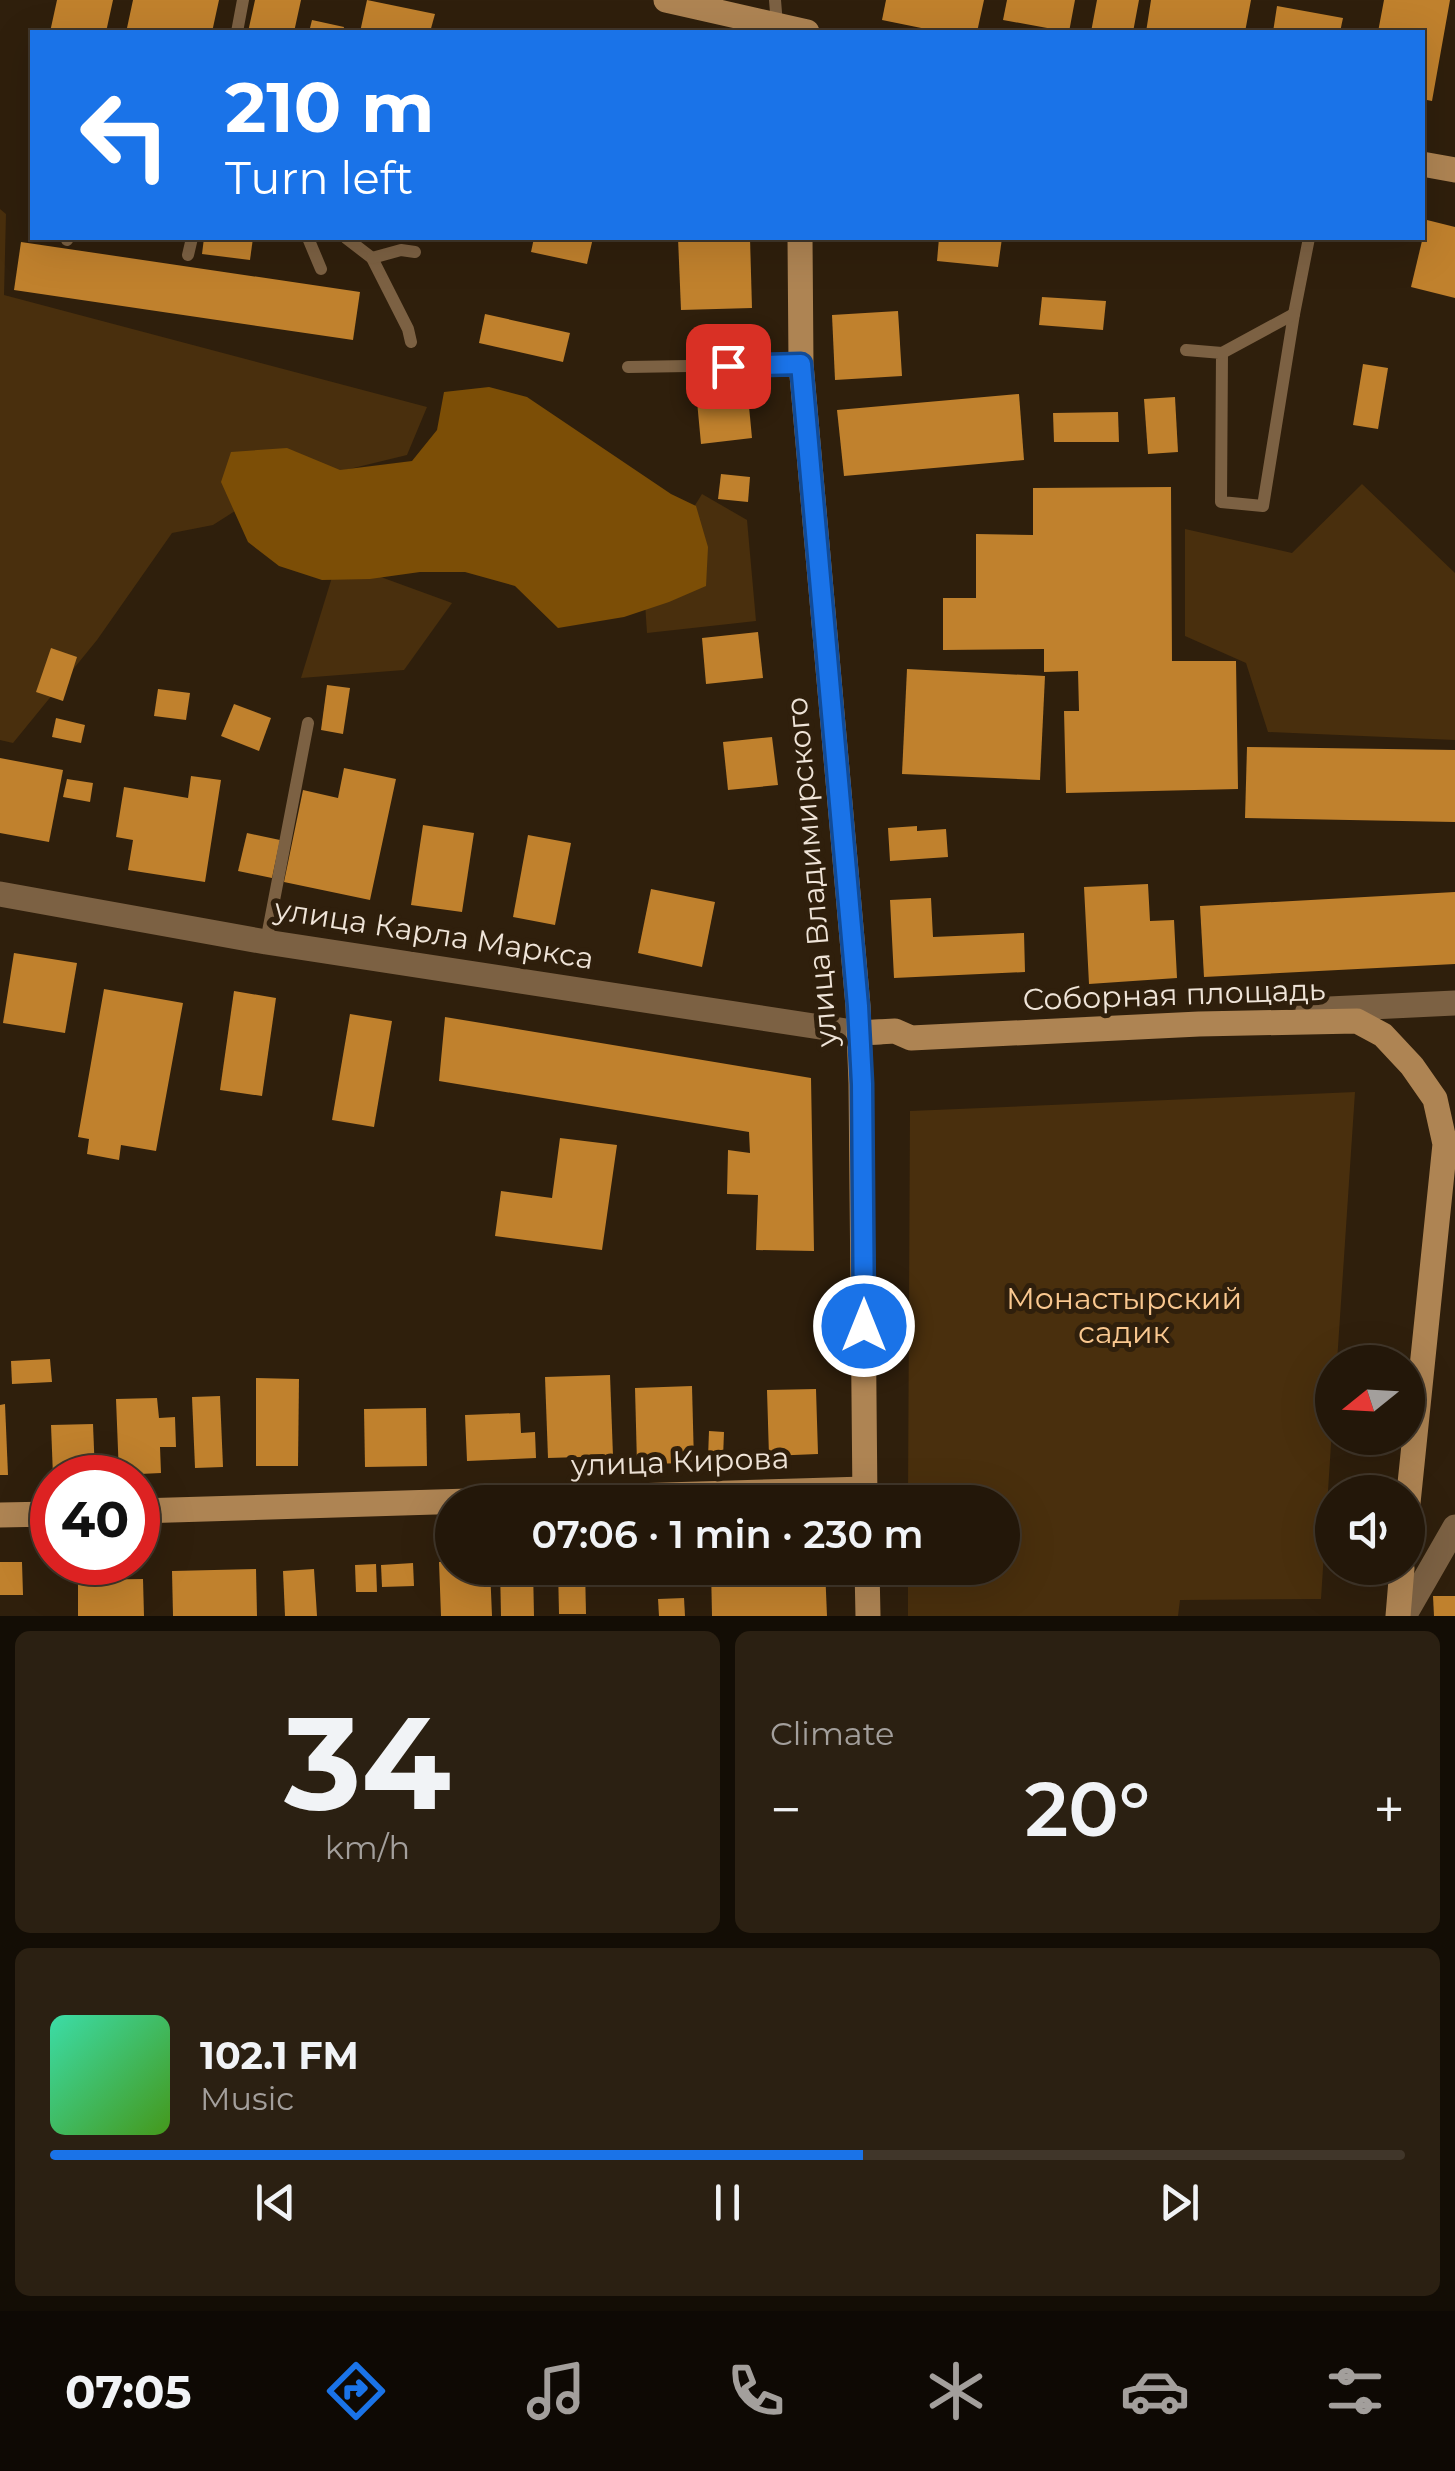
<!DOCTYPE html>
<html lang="en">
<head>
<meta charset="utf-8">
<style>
	:root { --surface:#231709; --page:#2b2012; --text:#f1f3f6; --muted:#a39f9c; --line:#40362a; --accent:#1a73e8 }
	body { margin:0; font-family:Montserrat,sans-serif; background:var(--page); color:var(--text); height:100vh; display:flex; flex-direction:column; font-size:38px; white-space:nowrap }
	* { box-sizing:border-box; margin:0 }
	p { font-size:32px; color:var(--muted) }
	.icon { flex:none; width:55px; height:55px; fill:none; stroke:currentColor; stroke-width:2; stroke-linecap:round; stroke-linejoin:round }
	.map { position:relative; height:1616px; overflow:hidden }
	.panel { display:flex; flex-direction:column; gap:15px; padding:15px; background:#130d05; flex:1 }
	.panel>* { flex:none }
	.guide { position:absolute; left:30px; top:30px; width:1395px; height:210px; border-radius:0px; box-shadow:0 10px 40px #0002,0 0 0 2px var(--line); background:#1a73e8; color:#fff; overflow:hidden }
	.needle { width:65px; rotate:252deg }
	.tools { position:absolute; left:1315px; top:1345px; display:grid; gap:20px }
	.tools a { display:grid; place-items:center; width:110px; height:110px; border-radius:50%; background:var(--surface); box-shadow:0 10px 40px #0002,0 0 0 2px var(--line); font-size:50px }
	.speed { position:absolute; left:30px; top:1455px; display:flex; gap:20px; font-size:50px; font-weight:700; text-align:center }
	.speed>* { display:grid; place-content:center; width:130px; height:130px; border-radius:50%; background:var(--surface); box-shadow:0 10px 40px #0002,0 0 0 2px var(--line); line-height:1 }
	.speed .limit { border:15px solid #d22; background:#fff; color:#111 }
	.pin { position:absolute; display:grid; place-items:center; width:85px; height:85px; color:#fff; margin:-42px; border-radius:20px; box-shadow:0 5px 15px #0006 }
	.me { position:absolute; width:110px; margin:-55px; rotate:0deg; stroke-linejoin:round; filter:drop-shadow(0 0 8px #0008) }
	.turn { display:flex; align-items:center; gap:35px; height:210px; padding:0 30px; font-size:45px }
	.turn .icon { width:130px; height:130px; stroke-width:2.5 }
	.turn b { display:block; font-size:70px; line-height:85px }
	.big { font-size:75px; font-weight:600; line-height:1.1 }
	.panel .widget { flex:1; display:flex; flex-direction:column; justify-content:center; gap:15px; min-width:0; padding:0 35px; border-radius:15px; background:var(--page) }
	.panel .dial { align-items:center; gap:0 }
	.dial b { font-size:130px; line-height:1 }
	.song { display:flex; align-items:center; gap:30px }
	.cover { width:120px; height:120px; border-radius:15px; background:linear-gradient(135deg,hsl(160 70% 55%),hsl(100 70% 35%)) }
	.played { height:10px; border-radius:5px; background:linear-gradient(90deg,var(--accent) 60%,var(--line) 60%) }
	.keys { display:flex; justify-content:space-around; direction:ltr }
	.heat { display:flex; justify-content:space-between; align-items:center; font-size:55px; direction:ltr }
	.panel .tiles { flex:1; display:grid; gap:15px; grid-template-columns:1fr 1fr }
	.widget:last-child { grid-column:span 2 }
	.trip { position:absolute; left:435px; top:1485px; width:585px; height:100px; border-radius:50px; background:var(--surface); box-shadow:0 10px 40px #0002,0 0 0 2px var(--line); font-weight:600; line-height:100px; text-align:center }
	.tabs { display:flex; height:160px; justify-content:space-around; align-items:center; background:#0e0904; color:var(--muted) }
	.tabs .icon { width:70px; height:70px }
	.tabs .selected { color:var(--accent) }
	.tabs b { font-size:45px; color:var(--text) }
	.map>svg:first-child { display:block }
</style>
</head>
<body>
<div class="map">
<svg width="1455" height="1616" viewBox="0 0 1455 1616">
	<rect width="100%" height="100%" fill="#2f1f0c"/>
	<g fill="#492f0d">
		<polygon points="0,209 6,214 4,295 427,407 407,455 271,488 213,525 172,533 97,640 13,743 0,740"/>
		<polygon points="1362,484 1455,573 1455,740 1268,732 1246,663 1185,636 1185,529 1292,553"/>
		<polygon points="702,494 747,520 756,621 647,633 644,588"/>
		<polygon points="337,561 452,603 404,670 301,678"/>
		<polygon points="1355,1092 1337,1362 1332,1362 1332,1429 1321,1599 1180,1600 1178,1616 908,1616 908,1568 1002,1568 1002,1502 908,1502 910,1111"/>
	</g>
	<polygon fill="#7c4e06" points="489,387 527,397 671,494 696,506 708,547 706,586 669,602 624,617 558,628 515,586 465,572 420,572 370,579 322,580 279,566 248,542 221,482 231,452 287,448 340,470 412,461 437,430 444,392"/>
	<g fill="#c0812d">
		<polygon points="57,0 113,0 106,32 50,32"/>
		<polygon points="133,0 219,0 212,32 147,32 127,28"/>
		<polygon points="255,0 301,0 294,32 248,32"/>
		<polygon points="367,0 435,14 430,32 360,32"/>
		<polygon points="886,0 984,0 977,32 941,32 882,20"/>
		<polygon points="1007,0 1075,0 1069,32 1003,20"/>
		<polygon points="1097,0 1139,0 1133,32 1091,32"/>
		<polygon points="1151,0 1251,0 1245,32 1146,32"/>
		<polygon points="1384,0 1450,0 1432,101 1422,99 1422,32 1378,32"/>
		<polygon points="1277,6 1343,18 1340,32 1273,32"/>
		<polygon points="312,20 344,27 343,32 309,32"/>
		<polygon points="1427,220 1455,227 1455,298 1411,287"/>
		<polygon points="204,238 253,238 250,260 202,254"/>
		<polygon points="534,238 593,238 587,264 531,252"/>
		<polygon points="678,238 750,238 752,308 681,310"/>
		<polygon points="939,238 1002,238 998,267 937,261"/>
		<polygon points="21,242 360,292 353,340 14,290"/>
		<polygon points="1042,297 1106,301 1103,330 1039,325"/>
		<polygon points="898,311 902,376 835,380 832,315"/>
		<polygon points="485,314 570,333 563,362 479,343"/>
		<polygon points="1363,364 1388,368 1378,429 1353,425"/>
		<polygon points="746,375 752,438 701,444 695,380"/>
		<polygon points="1019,394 1024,460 844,476 837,410"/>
		<polygon points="1175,397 1178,452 1148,454 1144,399"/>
		<polygon points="1118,412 1119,442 1054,442 1053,413"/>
		<polygon points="721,474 750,477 748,502 718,499"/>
		<polygon points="1171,487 1172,661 1236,661 1238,789 1066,793 1064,711 1079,711 1078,671 1044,672 1044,649 943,650 943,598 976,598 976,534 1033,535 1033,488"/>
		<polygon points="758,632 763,678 706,684 702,638"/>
		<polygon points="51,648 77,657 63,701 36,692"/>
		<polygon points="907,669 1045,676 1040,780 902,774"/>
		<polygon points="327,685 350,688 343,734 321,730"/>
		<polygon points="158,689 190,693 186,720 154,716"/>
		<polygon points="234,704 271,718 259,751 221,736"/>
		<polygon points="56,718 85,725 81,743 52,737"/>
		<polygon points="772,737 778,785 728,790 723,742"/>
		<polygon points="1247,747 1455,750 1455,822 1245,818"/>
		<polygon points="0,758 63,770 49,842 0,833"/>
		<polygon points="344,768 396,779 370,900 284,882 303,790 338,798"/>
		<polygon points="191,776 221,780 205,882 128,870 133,840 116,837 124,787 188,798"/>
		<polygon points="67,779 93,783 90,802 63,797"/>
		<polygon points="423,825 474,833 462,912 411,905"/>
		<polygon points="917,826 917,831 946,829 948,857 890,861 888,828"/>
		<polygon points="247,833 280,840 272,878 238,871"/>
		<polygon points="528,835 571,843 555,925 513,917"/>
		<polygon points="1148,884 1150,921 1174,920 1177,978 1089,984 1084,887"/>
		<polygon points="651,889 715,902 702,967 638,953"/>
		<polygon points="1455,892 1455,964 1204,977 1200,906"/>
		<polygon points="931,898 933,937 1024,933 1025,972 894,978 890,900"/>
		<polygon points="14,953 77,963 65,1033 3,1023"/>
		<polygon points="104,989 183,1003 156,1151 121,1145 119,1160 87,1154 89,1139 78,1137"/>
		<polygon points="234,991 276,998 262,1096 220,1090"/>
		<polygon points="350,1014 392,1021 374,1127 332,1120"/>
		<polygon points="445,1017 811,1078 814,1251 756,1250 758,1195 727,1194 728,1150 750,1153 749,1132 439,1081"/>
		<polygon points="560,1138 617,1145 602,1250 495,1236 501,1191 552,1198"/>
		<polygon points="50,1359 52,1382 12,1384 11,1361"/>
		<polygon points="610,1375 613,1456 548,1458 545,1377"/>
		<polygon points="256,1378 299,1379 298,1466 256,1466"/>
		<polygon points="692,1386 694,1463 637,1464 635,1388"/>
		<polygon points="816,1389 818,1454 769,1456 767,1390"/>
		<polygon points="220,1396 223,1467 195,1468 192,1397"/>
		<polygon points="157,1398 159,1418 175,1417 176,1447 160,1447 161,1473 119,1475 116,1399"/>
		<polygon points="5,1404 8,1475 0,1475 0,1405"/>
		<polygon points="426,1408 427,1466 365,1467 364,1409"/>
		<polygon points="520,1413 521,1433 535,1432 536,1458 467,1461 465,1415"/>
		<polygon points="93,1424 95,1474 53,1476 51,1425"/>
		<polygon points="709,1431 724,1432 723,1458 708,1458"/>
		<polygon points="452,1561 452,1568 490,1568 492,1616 441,1616 439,1562"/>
		<polygon points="0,1562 22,1562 23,1595 0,1595"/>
		<polygon points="413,1563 414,1586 382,1587 381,1565"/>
		<polygon points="376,1564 377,1592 356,1592 355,1565"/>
		<polygon points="500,1568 533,1568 534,1616 501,1616"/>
		<polygon points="558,1568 585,1568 586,1614 559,1614"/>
		<polygon points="711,1568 825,1568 827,1616 712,1616"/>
		<polygon points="256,1569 257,1616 173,1616 172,1571"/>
		<polygon points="314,1569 317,1616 285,1616 283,1571"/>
		<polygon points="143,1579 144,1616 78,1616 78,1580"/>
		<polygon points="1433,1596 1455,1596 1455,1616 1434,1616"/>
		<polygon points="684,1598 685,1616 659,1616 658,1599"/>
	</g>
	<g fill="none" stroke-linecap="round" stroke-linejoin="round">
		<g stroke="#7c6143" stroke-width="12">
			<polyline points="775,0 777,25"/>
			<polyline points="237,32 243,0"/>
			<polyline points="308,238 321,269"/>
			<polyline points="346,238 372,258 408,329 411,342"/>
			<polyline points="67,240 68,238"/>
			<polyline points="188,255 192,238"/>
			<polyline points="372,258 401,250 415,252"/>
			<polyline points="1186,350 1222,353 1221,502 1263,506 1294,314 1309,238"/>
			<polyline points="1222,353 1294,314"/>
			<polyline points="628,367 801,364"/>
			<polyline points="266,942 308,723"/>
		</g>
		<g stroke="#7c6143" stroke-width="25">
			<polyline points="0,894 266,942 859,1033 879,1032"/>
			<polyline points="1308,1010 1455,1003"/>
			<polyline points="1404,1616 1455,1527"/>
		</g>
		<g stroke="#ae8453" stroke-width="25">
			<polyline points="666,0 807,32"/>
			<polyline points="1422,164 1455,170"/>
			<polyline points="800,238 801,364 858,1006 861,1083 865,1502"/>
			<polyline points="859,1033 895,1031 911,1038 1199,1024 1357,1021 1383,1035 1412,1066 1435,1099 1445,1144 1408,1503"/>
			<polyline points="138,1511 865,1489"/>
			<polyline points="0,1515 52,1514"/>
			<polyline points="867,1568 868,1616"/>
			<polyline points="1398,1616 1402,1568"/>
		</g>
	</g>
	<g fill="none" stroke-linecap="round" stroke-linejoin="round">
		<defs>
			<polyline id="route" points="728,366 801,364 858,1006 862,1084 864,1326"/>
		</defs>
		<use href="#route" stroke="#114b97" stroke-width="25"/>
		<use href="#route" stroke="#1a73e8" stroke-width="18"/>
	</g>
	<g text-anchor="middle" stroke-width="10" stroke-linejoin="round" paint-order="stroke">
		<g font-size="30" fill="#efe4d8" stroke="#2f1f0c">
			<text transform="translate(812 872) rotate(-95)" y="10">улица Владимирского</text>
			<text transform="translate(434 934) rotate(9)" y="10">улица Карла Маркса</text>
			<text transform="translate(1174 995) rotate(-2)" y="10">Соборная площадь</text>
			<text transform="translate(680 1462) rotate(-2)" y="10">улица Кирова</text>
		</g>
		<g font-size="30" fill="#fac890" stroke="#2f1f0c">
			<text x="1124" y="1309">Монастырский<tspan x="1124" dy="34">садик</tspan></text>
		</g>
	</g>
</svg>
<div class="tools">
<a><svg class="needle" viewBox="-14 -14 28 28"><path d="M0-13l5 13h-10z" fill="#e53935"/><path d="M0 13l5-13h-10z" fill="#a39f9c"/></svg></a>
<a><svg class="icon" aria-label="sound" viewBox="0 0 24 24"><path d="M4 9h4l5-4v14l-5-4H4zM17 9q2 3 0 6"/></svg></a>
</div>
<div class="speed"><div class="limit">40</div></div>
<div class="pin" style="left:728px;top:366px;background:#d93025"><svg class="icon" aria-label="arrive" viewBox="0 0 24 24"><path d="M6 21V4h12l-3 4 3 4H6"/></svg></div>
<svg class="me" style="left:864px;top:1326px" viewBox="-20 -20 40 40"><circle r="17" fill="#1a73e8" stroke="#fff" stroke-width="3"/><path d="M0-11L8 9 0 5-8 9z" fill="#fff"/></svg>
<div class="trip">07:06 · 1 min · 230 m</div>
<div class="guide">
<div class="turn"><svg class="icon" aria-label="left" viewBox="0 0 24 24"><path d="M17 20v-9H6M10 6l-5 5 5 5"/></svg><div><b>210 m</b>Turn left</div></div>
</div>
</div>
<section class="panel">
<div class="tiles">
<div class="widget dial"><b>34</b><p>km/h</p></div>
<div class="widget"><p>Climate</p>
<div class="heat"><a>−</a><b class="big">20°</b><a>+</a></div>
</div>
<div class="widget">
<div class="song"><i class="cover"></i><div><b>102.1 FM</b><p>Music</p></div></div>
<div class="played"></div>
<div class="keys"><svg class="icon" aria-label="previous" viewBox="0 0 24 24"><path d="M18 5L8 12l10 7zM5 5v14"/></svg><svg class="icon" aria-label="pause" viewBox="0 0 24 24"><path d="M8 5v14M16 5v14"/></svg><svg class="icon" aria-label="next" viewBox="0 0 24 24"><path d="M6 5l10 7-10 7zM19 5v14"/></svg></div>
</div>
</div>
</section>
<nav class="tabs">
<b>07:05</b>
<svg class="icon selected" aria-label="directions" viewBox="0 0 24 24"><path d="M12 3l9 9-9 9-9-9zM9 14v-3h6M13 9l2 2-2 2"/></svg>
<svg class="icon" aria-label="music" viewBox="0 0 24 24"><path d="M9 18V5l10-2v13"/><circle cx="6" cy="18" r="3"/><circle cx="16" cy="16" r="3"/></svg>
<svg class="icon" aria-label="phone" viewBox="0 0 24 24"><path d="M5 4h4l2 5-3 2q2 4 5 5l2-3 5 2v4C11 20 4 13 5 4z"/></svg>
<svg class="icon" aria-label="climate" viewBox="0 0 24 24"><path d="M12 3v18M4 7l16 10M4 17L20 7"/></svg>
<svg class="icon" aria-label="car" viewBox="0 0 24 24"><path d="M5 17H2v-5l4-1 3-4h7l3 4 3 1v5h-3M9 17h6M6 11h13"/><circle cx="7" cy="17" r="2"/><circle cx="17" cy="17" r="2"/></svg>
<svg class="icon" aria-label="filters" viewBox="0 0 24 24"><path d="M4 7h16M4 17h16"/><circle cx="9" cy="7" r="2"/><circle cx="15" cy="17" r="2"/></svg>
</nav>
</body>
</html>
